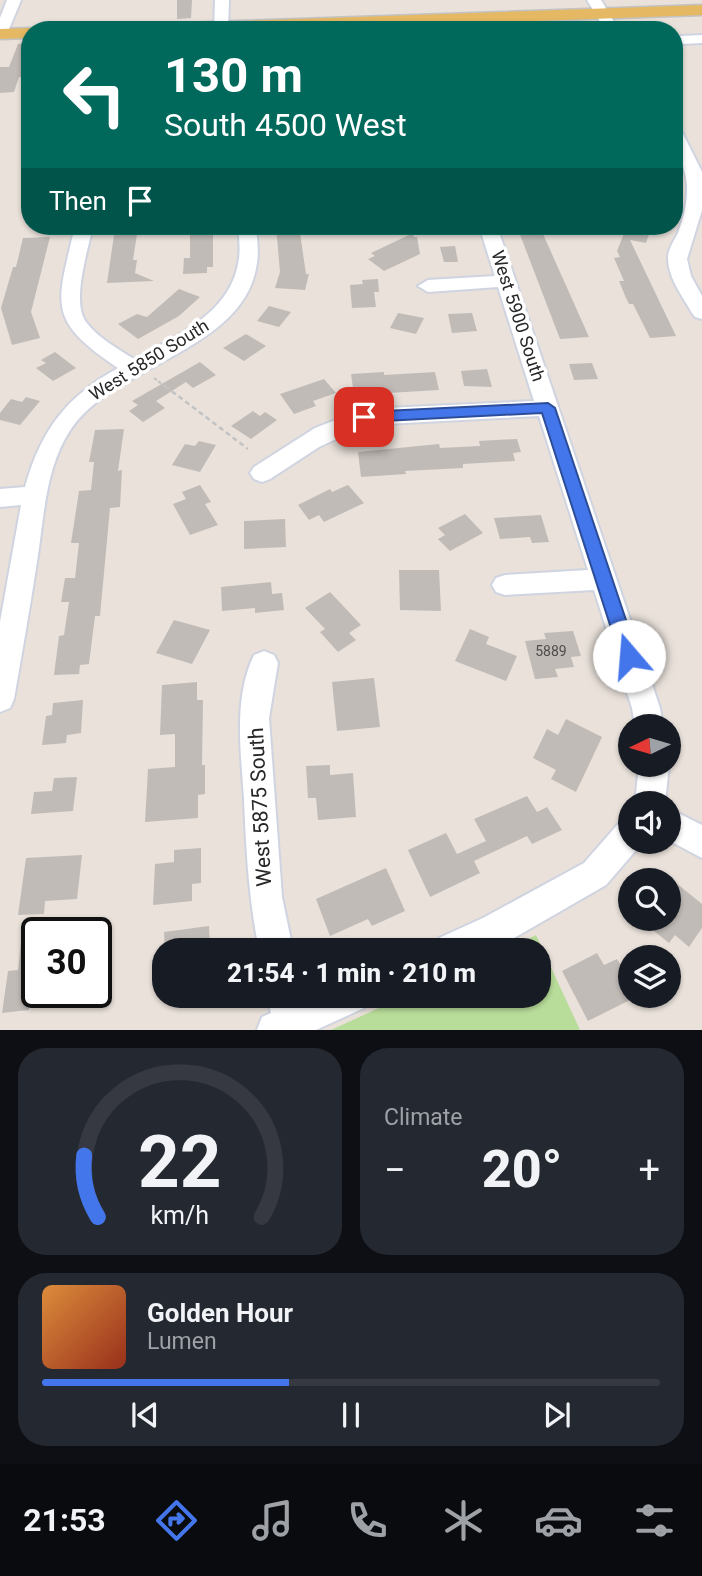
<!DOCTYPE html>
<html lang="en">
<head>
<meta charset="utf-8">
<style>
	:root { --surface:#171b24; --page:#242831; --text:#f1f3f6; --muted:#9ea1a6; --line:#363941; --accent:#4476eb }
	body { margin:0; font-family:Roboto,sans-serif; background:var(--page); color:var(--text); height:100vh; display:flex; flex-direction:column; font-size:26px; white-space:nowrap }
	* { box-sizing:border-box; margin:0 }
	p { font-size:23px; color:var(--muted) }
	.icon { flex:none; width:38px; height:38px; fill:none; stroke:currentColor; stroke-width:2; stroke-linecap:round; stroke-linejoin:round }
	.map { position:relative; height:1030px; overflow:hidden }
	.panel { display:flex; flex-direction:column; gap:18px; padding:18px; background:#0d0f14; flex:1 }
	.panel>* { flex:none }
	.banner { position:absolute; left:21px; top:21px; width:662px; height:214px; border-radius:28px; box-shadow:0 2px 5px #0004; background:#00695c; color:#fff; overflow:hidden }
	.needle { width:46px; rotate:265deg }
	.tools { position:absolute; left:618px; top:714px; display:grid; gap:14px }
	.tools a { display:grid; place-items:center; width:63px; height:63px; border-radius:50%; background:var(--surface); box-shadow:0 2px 5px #0004; font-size:35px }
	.speed { position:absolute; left:21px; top:917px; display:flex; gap:14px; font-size:35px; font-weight:700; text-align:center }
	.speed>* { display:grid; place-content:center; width:91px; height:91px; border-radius:50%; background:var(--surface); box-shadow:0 2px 5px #0004; line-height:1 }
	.speed .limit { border:4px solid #111; border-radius:10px; background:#fff; color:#111 }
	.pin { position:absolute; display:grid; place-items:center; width:60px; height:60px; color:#fff; margin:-30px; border-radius:14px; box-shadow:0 4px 10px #0006 }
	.me { position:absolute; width:77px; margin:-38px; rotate:342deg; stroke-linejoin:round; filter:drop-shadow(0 0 5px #0008) }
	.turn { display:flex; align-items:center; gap:24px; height:147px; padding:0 28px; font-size:32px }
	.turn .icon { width:91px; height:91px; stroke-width:2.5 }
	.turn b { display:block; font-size:49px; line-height:60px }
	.then { display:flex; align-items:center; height:66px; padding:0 28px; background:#0003; gap:14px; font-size:26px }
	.big { font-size:52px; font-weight:800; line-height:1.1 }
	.panel .widget { flex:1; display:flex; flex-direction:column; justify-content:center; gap:10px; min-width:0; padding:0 24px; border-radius:28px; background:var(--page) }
	.panel .dial { align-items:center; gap:0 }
	.dial svg { height:182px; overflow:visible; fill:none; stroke:var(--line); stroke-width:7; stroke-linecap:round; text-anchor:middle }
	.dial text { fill:var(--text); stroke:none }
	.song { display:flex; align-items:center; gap:21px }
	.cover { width:84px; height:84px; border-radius:10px; background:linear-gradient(135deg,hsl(30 70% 55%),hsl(10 70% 35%)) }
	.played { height:7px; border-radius:4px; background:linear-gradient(90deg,var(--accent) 40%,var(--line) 40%) }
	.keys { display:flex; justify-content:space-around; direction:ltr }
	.heat { display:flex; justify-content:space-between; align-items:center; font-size:38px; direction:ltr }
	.panel .tiles { flex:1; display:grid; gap:18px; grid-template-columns:1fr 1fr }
	.widget:last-child { grid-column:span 2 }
	.trip { position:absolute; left:152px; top:938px; width:399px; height:70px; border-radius:28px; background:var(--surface); box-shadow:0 2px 5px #0004; font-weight:800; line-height:70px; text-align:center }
	.tabs { display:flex; height:112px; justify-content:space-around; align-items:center; background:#090b0e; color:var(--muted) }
	.tabs .icon { width:49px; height:49px }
	.tabs .selected { color:var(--accent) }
	.tabs b { font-size:32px; color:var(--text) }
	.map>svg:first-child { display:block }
</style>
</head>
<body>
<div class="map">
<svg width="702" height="1030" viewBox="0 0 702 1030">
	<rect width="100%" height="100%" fill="#e9e1da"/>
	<polygon fill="#b8dc9a" points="536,935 580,1030 331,1030 405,996 539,996 539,950 504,950"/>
	<g fill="#c1bbb7">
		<polygon points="177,0 192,0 191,18 177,19"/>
		<polygon points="30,43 30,58 23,77 19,77 14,92 0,93 0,67 9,67 18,44"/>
		<polygon points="276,226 299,226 306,274 309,274 305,290 275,288 280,272"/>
		<polygon points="627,226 652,226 646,243 630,240 676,336 650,338 633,304 629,304 626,298 619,281 624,281 614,258 620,257 617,251"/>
		<polygon points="213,230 213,267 207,267 207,273 183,274 184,258 190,258 190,231"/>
		<polygon points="533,231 534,235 543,234 589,337 560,339 519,232"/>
		<polygon points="413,233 414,237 417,237 420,254 384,271 368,259 375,256 371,253"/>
		<polygon points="137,234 133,260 137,260 135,273 154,281 107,283 114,235"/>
		<polygon points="50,237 31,312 40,338 12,345 1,308 13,267 16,267 23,238"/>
		<polygon points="455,246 458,262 444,262 440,247"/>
		<polygon points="378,279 379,292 374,292 376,307 352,308 350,285 363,284 362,280"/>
		<polygon points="179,289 200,297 179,316 138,339 118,324 137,314 147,317"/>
		<polygon points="269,306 291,312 279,327 257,321"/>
		<polygon points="398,313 424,318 416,334 390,328"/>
		<polygon points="472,313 477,331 452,333 448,314"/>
		<polygon points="246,334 266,346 244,361 223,348"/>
		<polygon points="55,352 76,368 53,381 36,368 46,363 41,360"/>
		<polygon points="200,362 216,375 193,388 186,382 156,401 165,408 143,422 129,411 138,405 132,401"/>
		<polygon points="592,363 598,379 574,380 569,364"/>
		<polygon points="487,369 492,387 464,386 461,371"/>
		<polygon points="384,372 384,375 435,372 439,390 354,395 351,374"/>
		<polygon points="324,379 336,393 313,401 316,406 294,414 280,394"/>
		<polygon points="26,397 40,401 20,425 0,420 0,413 11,399 22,402"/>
		<polygon points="253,411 260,416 265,412 277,420 251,439 231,426"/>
		<polygon points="124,429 118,471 122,470 120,507 110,508 100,616 95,616 89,664 80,665 79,674 54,675 59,636 64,635 69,602 61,602 65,578 75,578 79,543 71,543 79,491 91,490 94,462 89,462 95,430"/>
		<polygon points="517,439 521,452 513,453 515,461 463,464 463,468 405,471 406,474 361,477 358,452 439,444 440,448 480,446 479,441"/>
		<polygon points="199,441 216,445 200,472 172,465 185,444 195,446"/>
		<polygon points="200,485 211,502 205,504 218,525 190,535 173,504 186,499 182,492"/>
		<polygon points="348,485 364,503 324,522 319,515 309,520 298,505 330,489 332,492"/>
		<polygon points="465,514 483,533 450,551 438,539 445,535 438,528"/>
		<polygon points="541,515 549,542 532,543 530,537 500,539 494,518"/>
		<polygon points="285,519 286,547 244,549 244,521"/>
		<polygon points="399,570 439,570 441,611 400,610"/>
		<polygon points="271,582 272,594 282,593 284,610 255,613 255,608 222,611 221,587"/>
		<polygon points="330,592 361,625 349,633 356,640 338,652 320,632 325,629 305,608"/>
		<polygon points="174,620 210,630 192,664 156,653"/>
		<polygon points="470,629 489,637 486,644 517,656 506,681 455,661"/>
		<polygon points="573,631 581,656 571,657 574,667 555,669 558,677 535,679 525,641 546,639 544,633"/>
		<polygon points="374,678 380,727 337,731 332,682"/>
		<polygon points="197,682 197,700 203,700 202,765 205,765 205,794 198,795 198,818 145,822 148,769 175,767 175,734 160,735 162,685"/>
		<polygon points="83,700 81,733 67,735 66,743 42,745 46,716 52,715 53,703"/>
		<polygon points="566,719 602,737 576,792 551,779 556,770 533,758 547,729 558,735"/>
		<polygon points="330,765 330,775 353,773 356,817 318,820 316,798 308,798 306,766"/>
		<polygon points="77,777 73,811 31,814 34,792 52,791 54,778"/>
		<polygon points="527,796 537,812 547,807 562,830 532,844 527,836 474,861 480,873 430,897 408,850 446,833 457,854 486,841 474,819"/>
		<polygon points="201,848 201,883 192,884 192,901 153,905 155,864 174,862 174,850"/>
		<polygon points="82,855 77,899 45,901 44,914 18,915 26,858"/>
		<polygon points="386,868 405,911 372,926 368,919 330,936 316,899"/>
		<polygon points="676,883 702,904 702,928 689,947 675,935 669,943 639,919 668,919 668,892"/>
		<polygon points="209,926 210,950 165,950 164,932"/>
		<polygon points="37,940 37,995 31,995 29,1010 2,1013 8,971 18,970 21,942"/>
		<polygon points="597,953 604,965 617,959 630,980 630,1000 588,1021 562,971"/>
	</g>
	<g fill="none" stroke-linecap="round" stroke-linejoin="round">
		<defs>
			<g id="minor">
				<polygon points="7,0 21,0 7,34 0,38 0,18"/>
				<polygon points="215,0 229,0 228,30 214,30"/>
				<polygon points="587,0 601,0 619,30 605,30"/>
				<polygon points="702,35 702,43 681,44 674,40 681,36"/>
				<path d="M674 127 682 132 702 172V210L687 259 691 276 702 296V319L695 317 692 313C683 297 668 278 668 258 668 249 674 241 678 233 683 220 687 204 687 190 688 167 673 150 674 127Z"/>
				<path d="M75 226H93C88 250 71 302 86 322 98 338 118 349 134 359 174 338 229 314 238 264 241 251 239 238 238 226H256C257 238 259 251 257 263 245 351 116 363 71 429 45 467 44 518 37 562 30 608 22 653 14 699L10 708 0 712V622L21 505 0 507V489L25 487C41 430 66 397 118 368 45 319 57 305 75 226Z"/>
				<polygon points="479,226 497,226 660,708 663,726 635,726 632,708 594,590 505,595 496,592 492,585 496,578 505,575 588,570 539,416 366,425 319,447 270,479 262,482 254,479 250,473 254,467 315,428 364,409 534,401 498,287 428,292 418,286 428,280 495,276"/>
				<path d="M264 651 274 655 278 663 269 718 282 897 293 950H259C249 900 246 851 244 799 241 752 233 698 254 655Z"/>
				<polygon points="668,764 669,765 665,803 635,803 639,765"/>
				<polygon points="668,808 702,825 702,858 668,840"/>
				<polygon points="630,819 630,842 643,842 606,885 507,942 489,950 434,950 439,938 483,918 584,863 619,823"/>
				<polygon points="267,996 303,996 303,999 312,996 370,996 364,1008 316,1030 257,1030 262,1017 271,1013"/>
			</g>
			<g id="major">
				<polygon points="702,5 702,15 282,30 114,30 123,25"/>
				<polygon points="30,28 37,30 30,30 30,38 0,39 0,29"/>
			</g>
		</defs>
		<use href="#minor" stroke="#cfd4e0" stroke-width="4"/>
		<use href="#major" stroke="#c3c3c3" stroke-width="3"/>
		<polyline stroke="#c3c3c3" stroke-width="2" stroke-dasharray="3.5 2" stroke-linecap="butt" points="154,378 167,388"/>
		<polyline stroke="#c3c3c3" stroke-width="2.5" stroke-dasharray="5 3.5" stroke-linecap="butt" points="165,386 248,449"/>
		<use href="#minor" fill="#fff" fill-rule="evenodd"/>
		<use href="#major" fill="#e5b863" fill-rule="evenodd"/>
	</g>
	<polygon fill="#4476eb" stroke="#2c4d99" stroke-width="2" points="548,403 555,408 638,656 635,662 629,664 623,662 620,656 542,413 364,422 357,417 364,412"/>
	<g text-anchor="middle" stroke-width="7" stroke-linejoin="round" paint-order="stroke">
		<g font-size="14" fill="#4e4c4b">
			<text x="551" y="656">5889</text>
		</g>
		<g font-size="18" fill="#272727" stroke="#fff">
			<text transform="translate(518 316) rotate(72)" y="6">West 5900 South</text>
			<text transform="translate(149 360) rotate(-32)" y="6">West 5850 South</text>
		</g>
		<g font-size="21" fill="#272727" stroke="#fff">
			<text transform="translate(260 807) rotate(-93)" y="7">West 5875 South</text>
		</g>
	</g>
</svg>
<div class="tools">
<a><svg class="needle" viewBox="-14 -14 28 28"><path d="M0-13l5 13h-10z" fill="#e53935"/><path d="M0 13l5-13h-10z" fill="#9ea1a6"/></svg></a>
<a><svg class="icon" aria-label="sound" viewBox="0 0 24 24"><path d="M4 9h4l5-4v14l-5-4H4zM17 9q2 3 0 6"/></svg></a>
<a><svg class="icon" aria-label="search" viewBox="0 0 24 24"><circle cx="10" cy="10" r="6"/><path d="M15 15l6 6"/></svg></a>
<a><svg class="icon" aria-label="layers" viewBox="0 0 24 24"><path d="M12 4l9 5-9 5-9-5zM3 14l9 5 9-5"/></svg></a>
</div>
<div class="speed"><div class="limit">30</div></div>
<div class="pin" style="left:364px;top:417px;background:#d93025"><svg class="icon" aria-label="arrive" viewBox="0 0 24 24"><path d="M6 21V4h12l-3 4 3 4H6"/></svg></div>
<svg class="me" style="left:629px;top:656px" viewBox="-20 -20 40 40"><circle r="19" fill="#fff"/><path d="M0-13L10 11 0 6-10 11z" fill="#4476eb"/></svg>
<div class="trip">21:54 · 1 min · 210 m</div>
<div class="banner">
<div class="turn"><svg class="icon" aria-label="left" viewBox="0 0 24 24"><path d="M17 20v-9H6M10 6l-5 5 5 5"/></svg><div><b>130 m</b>South 4500 West</div></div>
<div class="then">Then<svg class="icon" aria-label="arrive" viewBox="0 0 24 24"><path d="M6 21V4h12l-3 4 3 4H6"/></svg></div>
</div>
</div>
<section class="panel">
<div class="tiles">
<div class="widget dial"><svg viewBox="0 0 100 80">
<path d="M14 69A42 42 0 1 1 86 69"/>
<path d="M14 69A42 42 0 0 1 8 42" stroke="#4476eb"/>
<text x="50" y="56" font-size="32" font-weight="700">22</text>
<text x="50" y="72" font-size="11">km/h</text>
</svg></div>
<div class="widget"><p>Climate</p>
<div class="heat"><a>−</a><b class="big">20°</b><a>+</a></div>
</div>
<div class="widget">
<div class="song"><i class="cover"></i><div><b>Golden Hour</b><p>Lumen</p></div></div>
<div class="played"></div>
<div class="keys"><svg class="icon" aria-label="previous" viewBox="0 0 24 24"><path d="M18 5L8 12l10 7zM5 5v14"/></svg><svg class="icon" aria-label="pause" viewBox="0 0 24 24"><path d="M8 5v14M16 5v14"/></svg><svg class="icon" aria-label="next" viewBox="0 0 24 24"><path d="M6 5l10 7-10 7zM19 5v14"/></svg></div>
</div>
</div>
</section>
<nav class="tabs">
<b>21:53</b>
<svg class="icon selected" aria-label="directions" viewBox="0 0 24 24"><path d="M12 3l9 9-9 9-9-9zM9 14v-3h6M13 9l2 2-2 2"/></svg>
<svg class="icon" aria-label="music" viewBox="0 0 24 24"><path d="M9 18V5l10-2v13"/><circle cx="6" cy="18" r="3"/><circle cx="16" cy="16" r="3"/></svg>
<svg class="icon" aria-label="phone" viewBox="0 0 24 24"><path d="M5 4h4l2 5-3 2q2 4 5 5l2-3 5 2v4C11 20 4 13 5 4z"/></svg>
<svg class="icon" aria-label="climate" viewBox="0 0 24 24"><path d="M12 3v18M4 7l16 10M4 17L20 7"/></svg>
<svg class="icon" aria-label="car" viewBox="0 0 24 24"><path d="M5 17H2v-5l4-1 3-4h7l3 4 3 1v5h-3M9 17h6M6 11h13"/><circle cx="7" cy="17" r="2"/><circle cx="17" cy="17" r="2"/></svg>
<svg class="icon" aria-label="filters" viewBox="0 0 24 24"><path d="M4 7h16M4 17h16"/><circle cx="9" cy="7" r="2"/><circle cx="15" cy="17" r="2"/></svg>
</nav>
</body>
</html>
